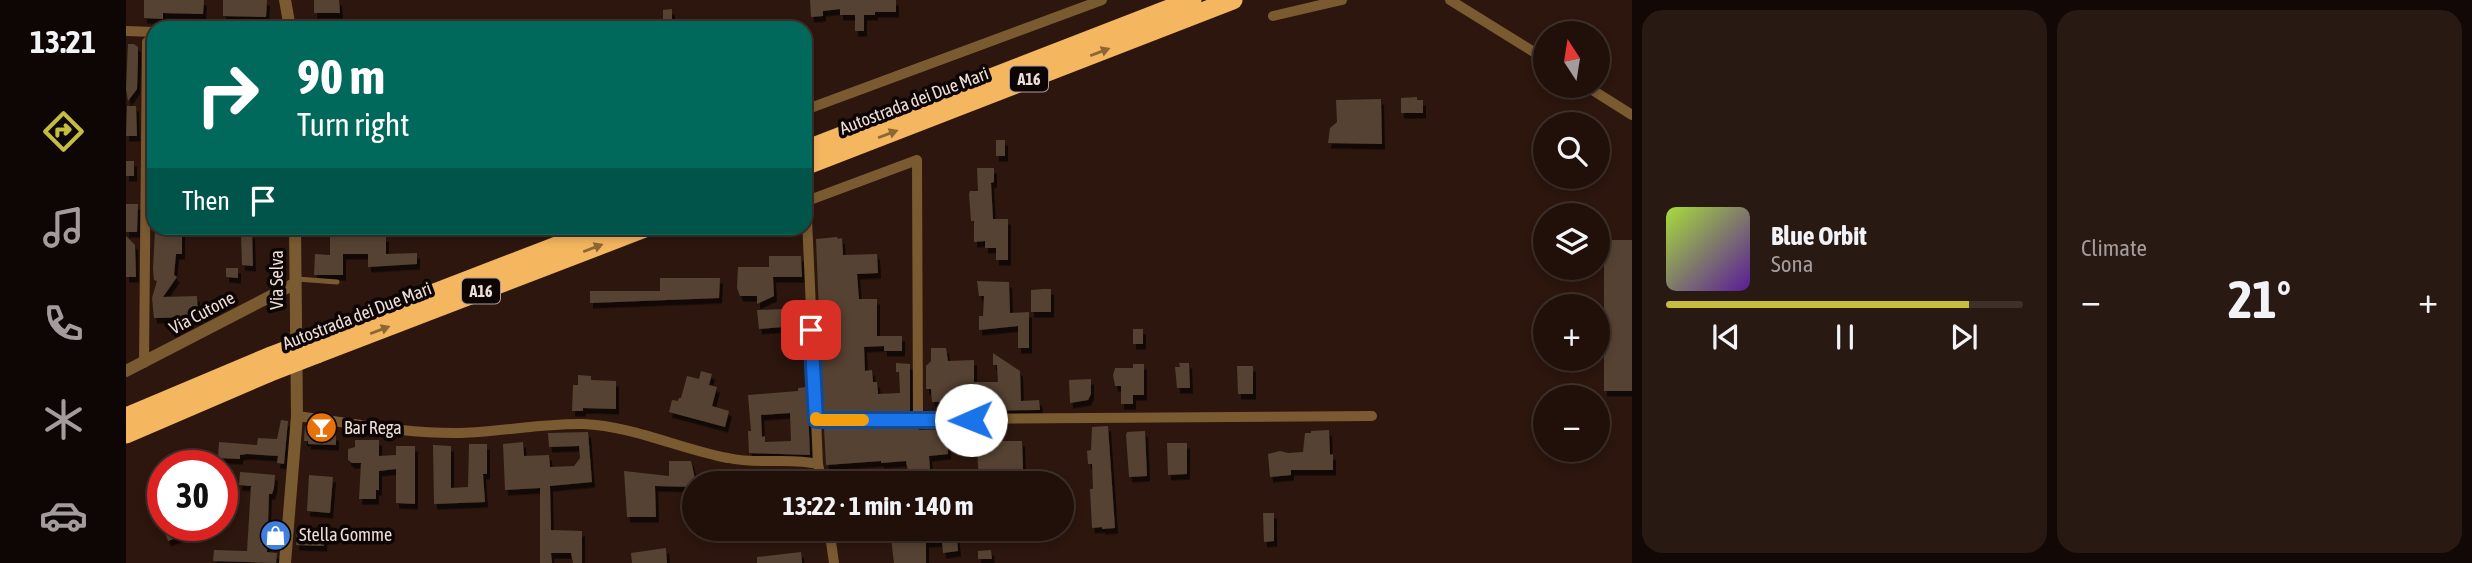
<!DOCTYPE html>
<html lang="en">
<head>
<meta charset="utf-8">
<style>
	:root { --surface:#21100a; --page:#291913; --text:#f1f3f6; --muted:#a29d9c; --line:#3e302b; --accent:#c4bd3e }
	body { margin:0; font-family:"Asap Condensed",sans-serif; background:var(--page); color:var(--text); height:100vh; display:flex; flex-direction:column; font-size:26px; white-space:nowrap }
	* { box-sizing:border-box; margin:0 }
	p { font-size:23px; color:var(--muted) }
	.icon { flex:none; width:38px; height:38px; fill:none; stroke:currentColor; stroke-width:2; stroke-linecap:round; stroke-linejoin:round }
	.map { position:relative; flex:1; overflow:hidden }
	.drawer { display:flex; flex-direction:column; gap:10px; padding:10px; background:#120906; width:840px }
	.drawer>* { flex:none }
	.guide { position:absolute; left:21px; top:21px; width:665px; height:214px; border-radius:21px; box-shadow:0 4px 10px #0003,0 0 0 2px var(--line); background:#00695c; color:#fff; overflow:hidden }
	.needle { width:46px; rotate:348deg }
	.fabs { position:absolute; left:1407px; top:21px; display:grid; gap:14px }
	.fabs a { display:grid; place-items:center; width:77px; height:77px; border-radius:50%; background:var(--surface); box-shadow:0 4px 10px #0003,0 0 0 2px var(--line); font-size:35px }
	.speed { position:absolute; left:21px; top:450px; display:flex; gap:14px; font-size:35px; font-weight:700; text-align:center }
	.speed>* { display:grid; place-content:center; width:91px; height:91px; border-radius:50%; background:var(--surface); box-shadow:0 4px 10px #0003,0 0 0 2px var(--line); line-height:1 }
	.speed .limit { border:10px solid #d22; background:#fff; color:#111 }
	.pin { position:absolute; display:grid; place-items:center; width:60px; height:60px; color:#fff; margin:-30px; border-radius:14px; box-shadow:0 4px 10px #0006 }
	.me { position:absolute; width:77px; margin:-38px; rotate:269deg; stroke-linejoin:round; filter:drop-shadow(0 0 5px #0008) }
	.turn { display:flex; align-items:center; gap:24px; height:147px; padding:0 35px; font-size:32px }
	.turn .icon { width:91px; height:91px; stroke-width:2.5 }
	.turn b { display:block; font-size:49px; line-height:60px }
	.then { display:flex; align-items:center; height:66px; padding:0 35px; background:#0003; gap:14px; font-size:26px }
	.big { font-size:52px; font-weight:700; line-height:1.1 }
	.drawer .card { flex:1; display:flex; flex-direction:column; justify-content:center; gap:10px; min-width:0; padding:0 24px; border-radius:21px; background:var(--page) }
	.song { display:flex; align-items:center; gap:21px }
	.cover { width:84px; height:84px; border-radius:10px; background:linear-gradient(135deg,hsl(80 70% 55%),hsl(270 70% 35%)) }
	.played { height:7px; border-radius:4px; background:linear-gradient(90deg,var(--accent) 85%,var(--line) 85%) }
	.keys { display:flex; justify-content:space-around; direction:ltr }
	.heat { display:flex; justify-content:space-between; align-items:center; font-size:38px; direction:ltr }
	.drawer .tiles { flex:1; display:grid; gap:10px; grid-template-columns:repeat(2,1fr) }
	.trip { position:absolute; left:556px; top:471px; width:392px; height:70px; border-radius:35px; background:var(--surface); box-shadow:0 4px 10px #0003,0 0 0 2px var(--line); font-weight:700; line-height:70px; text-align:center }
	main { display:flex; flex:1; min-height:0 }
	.tabs { display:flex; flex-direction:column; width:126px; justify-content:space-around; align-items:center; background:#0d0604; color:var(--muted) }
	.tabs .icon { width:49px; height:49px }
	.tabs .current { color:var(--accent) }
	.tabs b { font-size:32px; color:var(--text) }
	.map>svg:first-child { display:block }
</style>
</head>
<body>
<main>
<nav class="tabs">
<b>13:21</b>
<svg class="icon current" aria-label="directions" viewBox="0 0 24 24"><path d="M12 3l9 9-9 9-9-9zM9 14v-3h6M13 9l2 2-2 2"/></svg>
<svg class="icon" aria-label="music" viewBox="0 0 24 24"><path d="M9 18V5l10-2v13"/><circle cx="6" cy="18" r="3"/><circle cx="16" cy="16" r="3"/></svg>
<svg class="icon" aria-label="phone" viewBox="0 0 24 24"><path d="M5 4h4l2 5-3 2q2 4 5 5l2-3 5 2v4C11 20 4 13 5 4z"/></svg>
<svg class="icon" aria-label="climate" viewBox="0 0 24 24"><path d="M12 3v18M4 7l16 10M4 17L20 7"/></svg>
<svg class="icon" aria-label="car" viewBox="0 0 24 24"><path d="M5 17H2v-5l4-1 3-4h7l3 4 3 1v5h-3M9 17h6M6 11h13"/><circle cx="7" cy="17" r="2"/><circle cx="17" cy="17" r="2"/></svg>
</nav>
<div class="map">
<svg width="1506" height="563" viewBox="0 0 1506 563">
	<defs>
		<filter id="shadow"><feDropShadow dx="3" dy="5.5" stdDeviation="0" flood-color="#0009"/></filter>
	</defs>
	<rect width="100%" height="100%" fill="#2c160e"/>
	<g fill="#544330" fill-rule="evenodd" filter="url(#shadow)">
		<polygon points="18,0 78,0 77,14 37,13 37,19 18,18"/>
		<polygon points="97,0 141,0 140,17 97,16"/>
		<polygon points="188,0 213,0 214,13 188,13"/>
		<polygon points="684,0 770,0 770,12 749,12 749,15 738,15 738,31 729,31 729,15 714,15 714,9 697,11 697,16 685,17"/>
		<polygon points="546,9 546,21 537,21 537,10"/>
		<rect x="632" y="19" width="23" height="9"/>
		<polygon points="2,44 8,44 12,47 12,58 11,89 2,101 0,89"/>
		<polygon points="1291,97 1291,100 1297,100 1297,113 1275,113 1275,98"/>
		<polygon points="1255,99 1256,144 1202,143 1204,128 1211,122 1210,100"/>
		<polygon points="1,106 10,106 11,136 0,136"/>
		<rect x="870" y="140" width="9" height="16"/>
		<rect x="0" y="161" width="8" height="15"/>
		<polygon points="851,168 868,168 868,182 865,183 867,219 882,219 882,260 870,260 870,248 859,248 859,241 848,242 848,221 845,221 843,194 844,191 852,191"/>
		<polygon points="0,204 12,204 11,232 0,232"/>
		<polygon points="29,230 56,230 56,254 50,254 48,275 51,277 37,297 71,296 72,317 28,318 26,298 31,281 28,280 27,269"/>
		<polygon points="126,233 127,266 116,265 115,234"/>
		<polygon points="0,236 9,245 10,277 0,277"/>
		<polygon points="260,236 260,254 291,253 291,264 242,267 242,254 217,254 217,275 188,275 189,254 204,255 204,237"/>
		<polygon points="711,237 712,239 716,238 717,255 751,254 752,273 731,274 733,299 751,299 751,336 776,336 776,351 758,351 758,346 738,347 739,371 746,370 747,382 751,382 752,394 774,393 773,372 770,372 770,363 784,364 784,411 698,412 695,359 696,354 699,354 698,313 693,313 690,239"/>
		<rect x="1478" y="240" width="28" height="151"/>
		<polygon points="643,256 675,256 676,277 647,277 648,296 631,304 631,296 614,296 611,288 612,267 643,267"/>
		<polygon points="100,268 112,268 112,278 100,277"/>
		<polygon points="534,278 594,278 593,298 464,303 464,291 534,291"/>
		<polygon points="851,281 883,282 884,313 903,312 903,348 892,348 892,326 853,330 853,316 857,316 858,296 853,296"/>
		<polygon points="918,289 925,289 925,312 905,312 905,290"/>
		<polygon points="661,309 662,317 657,327 633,329 631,310"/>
		<rect x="1007" y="329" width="10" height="15"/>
		<polygon points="805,348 820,348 822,361 848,360 848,382 872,382 871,365 867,365 867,353 894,371 895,401 913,400 914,410 837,411 837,401 806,402 805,389 800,389 800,366 805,361"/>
		<polygon points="1053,363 1063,363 1064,388 1051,388 1049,367 1054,367"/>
		<polygon points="1007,364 1018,364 1018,395 1007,395 1007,404 995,404 995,386 989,386 987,375 989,368 1007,368"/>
		<polygon points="1111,366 1127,366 1127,394 1112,394"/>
		<polygon points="575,371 586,374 583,385 591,387 586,406 603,411 599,427 543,412 546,400 552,401 553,398 555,398 561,376 573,379"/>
		<polygon points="452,375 465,376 465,380 490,381 490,409 457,408 457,411 446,411 447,385 452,385"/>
		<polygon points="965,379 965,394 962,400 944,403 943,380"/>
		<path d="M681 387 684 455 623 453 622 431H625L622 395 672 391V388ZM664 413 665 441 639 442V436L636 437 635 415Z"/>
		<polygon points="155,420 162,421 158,464 151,463 152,456 121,454 114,455 114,459 92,458 93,442 131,445 132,438 151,439"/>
		<polygon points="179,426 201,429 200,435 210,435 210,445 182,444 182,441 178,441"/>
		<polygon points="982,426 989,528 976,529 976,527 966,528 964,489 967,489 966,464 962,464 961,451 965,450 966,427"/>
		<polygon points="787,427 794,430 870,427 871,441 896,441 897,469 890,469 890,472 877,473 877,479 872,479 872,483 861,483 860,475 853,475 850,442 843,442 839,439 822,439 822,454 803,456 805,483 784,483 780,461 755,463 755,461 700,465 698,428"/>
		<polygon points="1203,430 1204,455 1207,454 1207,470 1165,470 1165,475 1144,477 1142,454 1154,451 1162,453 1177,452 1179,433 1185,433 1185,431"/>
		<polygon points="1019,431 1021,476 1003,477 1000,435 1001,432"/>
		<polygon points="462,432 466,482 424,486 425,530 456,531 456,563 447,563 445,553 425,553 426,563 414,563 414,488 379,490 377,444 397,442 398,456 423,455 424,467 448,466 454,458 453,446 423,447 422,433"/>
		<polygon points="229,440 253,440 253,456 270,455 270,446 289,446 289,504 270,503 270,469 253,471 253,490 250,490 250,499 233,499 235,463 226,463 222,460 222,449 229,447"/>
		<polygon points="1041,443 1061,443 1061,474 1042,475"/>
		<polygon points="343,444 361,444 361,474 357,474 359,502 308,504 307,445 325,446 325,488 342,487"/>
		<polygon points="543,461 565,461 570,483 569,487 529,486 530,517 501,517 498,471 543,476"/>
		<polygon points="114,472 149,475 148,488 146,494 143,494 141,552 151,553 150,563 87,561 88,550 121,551 125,486 113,485"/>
		<polygon points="183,475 207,477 204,513 181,511"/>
		<polygon points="1137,513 1148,513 1148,541 1138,542"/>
		<polygon points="36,525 81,525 81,526 42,541"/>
		<polygon points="171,528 199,529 198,546 170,545"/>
		<polygon points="774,528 830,528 832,551 817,553 816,541 800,542 800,563 768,563 764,530"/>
		<polygon points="540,548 541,563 506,563 505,553"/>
		<polygon points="865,550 866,559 852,559 852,551"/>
		<polygon points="675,552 676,563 631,563 631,557"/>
	</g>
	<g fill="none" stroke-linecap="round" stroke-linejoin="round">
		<polyline stroke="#7a5b31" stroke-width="5" points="171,279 211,282"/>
		<g stroke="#7a5b31" stroke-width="10">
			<polyline points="1324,0 1419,59"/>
			<polyline points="1147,16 1216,0"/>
			<polyline points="0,31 28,32"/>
			<polyline points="1460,86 1506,115"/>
			<polyline points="679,110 976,0"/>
			<polyline points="679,175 692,464"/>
			<polyline points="681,201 791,160 792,421"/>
			<polyline points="18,363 21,42"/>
			<path d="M171 416C225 423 281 434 335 433 376 432 416 423 457 424 507 426 554 449 602 458 632 465 662 457 692 464L696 483"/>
			<polyline points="690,420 1246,416"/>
			<polyline points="703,528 708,563"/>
		</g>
		<g stroke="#7a5b31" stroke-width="12">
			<polyline points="159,0 164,28"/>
			<polyline points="0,371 168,284"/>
			<polyline points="159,563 171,416 169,228"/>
		</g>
		<g stroke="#f5b660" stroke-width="19">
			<polyline points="679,150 1066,0"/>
			<polyline points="679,166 1107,0"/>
			<polyline points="189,339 477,228"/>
			<polyline points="191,354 519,228"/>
			<polyline points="0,417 145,356"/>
			<polyline points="0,434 142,373"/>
		</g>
		<g stroke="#f5b660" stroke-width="19">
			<polyline points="145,356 189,339"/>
			<polyline points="142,373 191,354"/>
		</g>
	</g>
	<defs><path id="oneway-solid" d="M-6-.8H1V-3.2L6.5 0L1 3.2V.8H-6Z" transform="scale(1.75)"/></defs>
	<g fill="#8d6636">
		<use href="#oneway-solid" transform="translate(974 52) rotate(-21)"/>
		<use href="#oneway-solid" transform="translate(762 134) rotate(-21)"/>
		<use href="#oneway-solid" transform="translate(467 248) rotate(-21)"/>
		<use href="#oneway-solid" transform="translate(254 330) rotate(-21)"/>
	</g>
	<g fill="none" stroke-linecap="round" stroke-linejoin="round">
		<defs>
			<polyline id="route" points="685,330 690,420 845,420"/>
		</defs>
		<use href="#route" stroke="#114b97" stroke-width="18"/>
		<use href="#route" stroke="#1a73e8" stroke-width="12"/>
		<polyline stroke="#f59e0b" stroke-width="12" points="690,418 690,420 737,420"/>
	</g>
	<defs>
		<symbol id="bar-disc" viewBox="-11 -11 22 22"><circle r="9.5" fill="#e8710a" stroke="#0d0503"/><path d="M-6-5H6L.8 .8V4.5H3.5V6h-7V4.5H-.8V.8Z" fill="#fff"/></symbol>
		<symbol id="shop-disc" viewBox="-11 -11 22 22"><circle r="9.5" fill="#3f7fe0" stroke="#0d0503"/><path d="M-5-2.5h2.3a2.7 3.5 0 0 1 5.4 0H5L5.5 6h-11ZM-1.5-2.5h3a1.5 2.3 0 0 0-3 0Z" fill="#fff"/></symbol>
	</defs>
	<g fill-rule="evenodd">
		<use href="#bar-disc" x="178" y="410" width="35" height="35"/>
		<use href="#shop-disc" x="132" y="518" width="35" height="35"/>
	</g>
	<g text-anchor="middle" stroke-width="7" stroke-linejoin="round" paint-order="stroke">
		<g fill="#0d0503" stroke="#aa9d98" stroke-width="2">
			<rect x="884" y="66.5" width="38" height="25" rx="5"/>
			<rect x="336" y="278.5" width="38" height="25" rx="5"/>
		</g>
		<g font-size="16" font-weight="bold" fill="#eeded8">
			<text x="903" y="85">A16</text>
			<text x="355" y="297">A16</text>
		</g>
		<g font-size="18" fill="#eeded8" stroke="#0d0503">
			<text transform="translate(788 101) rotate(-21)" y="6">Autostrada dei Due Mari</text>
			<text transform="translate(151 280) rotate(-90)" y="6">Via Selva</text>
			<text transform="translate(76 313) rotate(-28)" y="6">Via Cutone</text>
			<text transform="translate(231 316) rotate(-21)" y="6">Autostrada dei Due Mari</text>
		</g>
		<g font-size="18" fill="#eeded8" stroke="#0d0503" text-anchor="start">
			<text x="218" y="434">Bar Rega</text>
			<text x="173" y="541">Stella Gomme</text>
		</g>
	</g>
</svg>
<div class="fabs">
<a><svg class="needle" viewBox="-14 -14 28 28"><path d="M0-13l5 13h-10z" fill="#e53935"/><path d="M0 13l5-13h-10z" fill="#a29d9c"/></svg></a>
<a><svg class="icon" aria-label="search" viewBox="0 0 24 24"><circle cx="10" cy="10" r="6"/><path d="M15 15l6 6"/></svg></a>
<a><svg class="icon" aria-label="layers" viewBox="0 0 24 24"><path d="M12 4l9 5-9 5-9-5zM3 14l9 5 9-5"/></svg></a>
<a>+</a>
<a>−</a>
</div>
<div class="speed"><div class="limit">30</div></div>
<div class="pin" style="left:685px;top:330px;background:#d93025"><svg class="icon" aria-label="arrive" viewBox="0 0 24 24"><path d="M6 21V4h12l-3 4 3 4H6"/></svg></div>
<svg class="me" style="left:845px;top:420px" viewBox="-20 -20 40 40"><circle r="19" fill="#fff"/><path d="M0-13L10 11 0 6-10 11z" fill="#1a73e8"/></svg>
<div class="trip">13:22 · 1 min · 140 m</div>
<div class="guide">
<div class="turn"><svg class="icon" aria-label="right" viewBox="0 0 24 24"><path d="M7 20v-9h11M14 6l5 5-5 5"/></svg><div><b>90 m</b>Turn right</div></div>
<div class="then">Then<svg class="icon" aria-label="arrive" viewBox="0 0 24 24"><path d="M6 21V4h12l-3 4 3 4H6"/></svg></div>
</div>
</div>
<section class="drawer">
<div class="tiles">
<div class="card">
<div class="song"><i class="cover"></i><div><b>Blue Orbit</b><p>Sona</p></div></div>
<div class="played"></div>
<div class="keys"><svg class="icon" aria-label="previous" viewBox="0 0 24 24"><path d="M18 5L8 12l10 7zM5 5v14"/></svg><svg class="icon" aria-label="pause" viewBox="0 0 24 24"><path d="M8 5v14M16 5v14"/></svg><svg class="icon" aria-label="next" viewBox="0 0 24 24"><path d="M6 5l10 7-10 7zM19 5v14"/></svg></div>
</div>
<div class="card"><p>Climate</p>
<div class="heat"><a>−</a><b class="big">21°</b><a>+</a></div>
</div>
</div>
</section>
</main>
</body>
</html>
